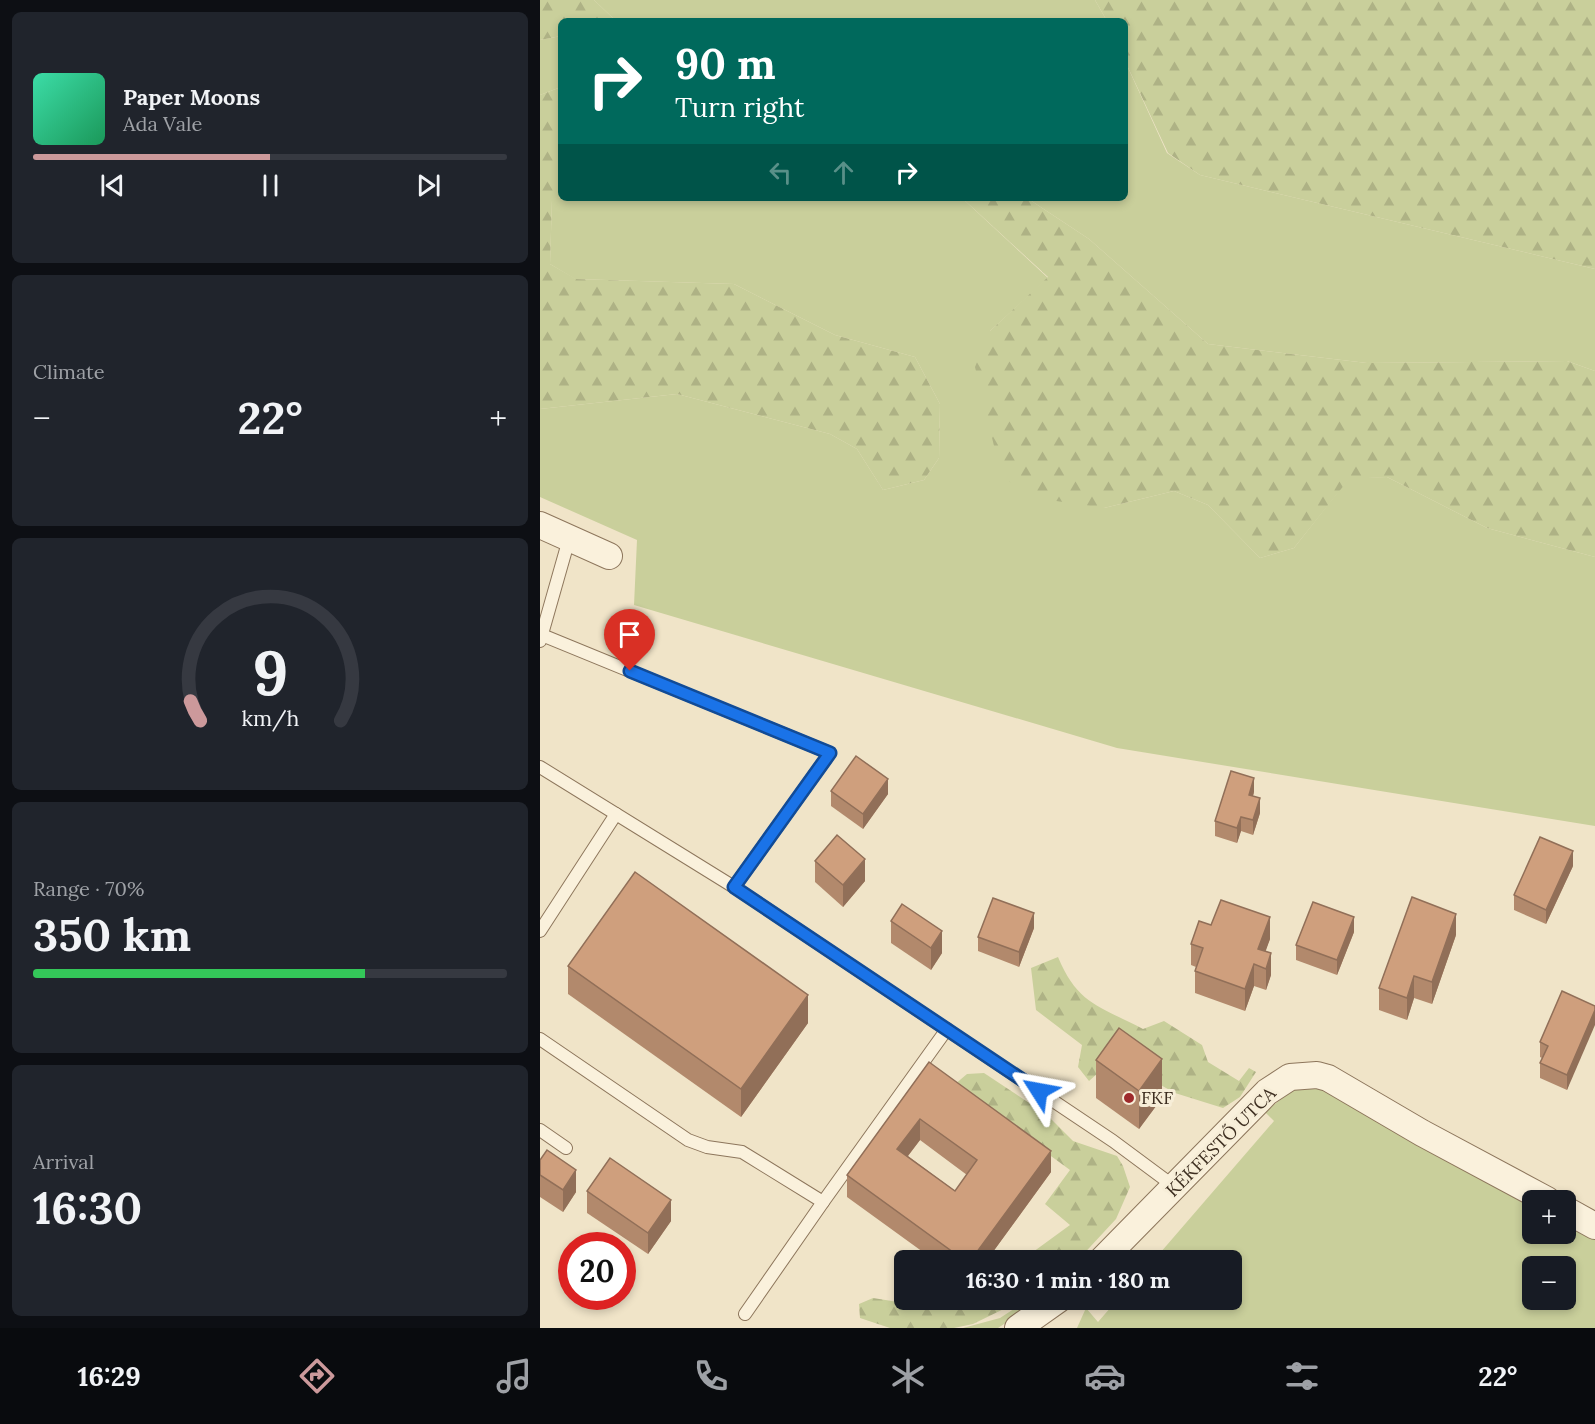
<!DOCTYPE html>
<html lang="en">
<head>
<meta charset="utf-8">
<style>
	:root { --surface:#171b24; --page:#20242c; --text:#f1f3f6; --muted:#9ea1a6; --line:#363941; --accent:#cc999b }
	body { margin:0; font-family:Lora,serif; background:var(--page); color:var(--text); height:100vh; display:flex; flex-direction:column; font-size:22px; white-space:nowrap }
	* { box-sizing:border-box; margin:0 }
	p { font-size:20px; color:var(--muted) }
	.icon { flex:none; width:33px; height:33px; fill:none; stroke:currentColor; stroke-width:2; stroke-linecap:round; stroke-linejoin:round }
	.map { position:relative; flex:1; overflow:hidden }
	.sheet { display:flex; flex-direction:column; gap:12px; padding:12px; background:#0d0f14; width:540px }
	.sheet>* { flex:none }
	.top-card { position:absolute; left:18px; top:18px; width:570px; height:183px; border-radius:9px; box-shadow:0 3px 9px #0003; background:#00695c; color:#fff; overflow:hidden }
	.buttons { position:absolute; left:982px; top:1190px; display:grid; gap:12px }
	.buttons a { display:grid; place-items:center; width:54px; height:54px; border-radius:9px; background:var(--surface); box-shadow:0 3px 9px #0003; font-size:30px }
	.speed { position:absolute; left:18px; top:1232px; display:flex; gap:12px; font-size:30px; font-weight:700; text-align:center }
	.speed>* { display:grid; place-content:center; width:78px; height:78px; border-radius:50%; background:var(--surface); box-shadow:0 3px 9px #0003; line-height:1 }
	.speed .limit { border:9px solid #d22; background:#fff; color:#111 }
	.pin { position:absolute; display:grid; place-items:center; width:51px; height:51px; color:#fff; margin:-62px -26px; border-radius:50% 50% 50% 0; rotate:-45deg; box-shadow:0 0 6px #0007 }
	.pin .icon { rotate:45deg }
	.me { position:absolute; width:66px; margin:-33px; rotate:304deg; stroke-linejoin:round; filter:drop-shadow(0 0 4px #0008) }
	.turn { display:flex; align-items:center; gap:21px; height:126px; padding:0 18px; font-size:27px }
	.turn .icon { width:78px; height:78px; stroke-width:2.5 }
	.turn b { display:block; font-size:42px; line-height:51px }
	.lanes { display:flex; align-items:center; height:57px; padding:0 18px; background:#0003; justify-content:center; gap:30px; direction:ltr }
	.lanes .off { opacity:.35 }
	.big { font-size:45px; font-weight:700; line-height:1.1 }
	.sheet .widget { flex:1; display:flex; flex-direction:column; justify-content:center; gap:9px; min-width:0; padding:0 21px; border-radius:9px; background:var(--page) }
	.sheet .dial { align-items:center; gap:0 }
	.dial svg { height:156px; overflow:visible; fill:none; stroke:var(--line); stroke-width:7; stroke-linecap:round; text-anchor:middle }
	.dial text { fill:var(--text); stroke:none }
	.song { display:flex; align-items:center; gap:18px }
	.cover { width:72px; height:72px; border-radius:9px; background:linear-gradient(135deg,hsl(160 70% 55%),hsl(150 70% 35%)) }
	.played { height:6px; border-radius:3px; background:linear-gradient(90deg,var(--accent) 50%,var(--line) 50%) }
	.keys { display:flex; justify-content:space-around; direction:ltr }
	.heat { display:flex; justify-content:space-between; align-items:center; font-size:33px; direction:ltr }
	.charge { height:9px; border-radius:4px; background:linear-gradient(90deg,#34c759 70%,var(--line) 0) }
	.trip { position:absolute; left:354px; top:1250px; width:348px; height:60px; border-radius:9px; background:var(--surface); box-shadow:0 3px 9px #0003; font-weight:700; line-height:60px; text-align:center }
	.tab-bar { display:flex; height:96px; justify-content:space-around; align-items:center; background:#090b0e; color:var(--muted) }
	.tab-bar .icon { width:42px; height:42px }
	.tab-bar .current { color:var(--accent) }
	.tab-bar b { font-size:27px; color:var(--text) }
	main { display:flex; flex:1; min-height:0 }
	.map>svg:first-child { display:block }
</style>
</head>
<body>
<main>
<section class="sheet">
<div class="widget">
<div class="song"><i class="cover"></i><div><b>Paper Moons</b><p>Ada Vale</p></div></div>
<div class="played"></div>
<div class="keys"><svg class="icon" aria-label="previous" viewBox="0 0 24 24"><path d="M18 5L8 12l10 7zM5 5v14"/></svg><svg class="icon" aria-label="pause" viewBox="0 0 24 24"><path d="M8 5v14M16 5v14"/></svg><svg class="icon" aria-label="next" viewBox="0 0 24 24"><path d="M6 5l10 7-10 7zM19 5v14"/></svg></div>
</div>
<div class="widget"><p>Climate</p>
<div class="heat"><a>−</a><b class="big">22°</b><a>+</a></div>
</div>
<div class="widget dial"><svg viewBox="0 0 100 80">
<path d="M14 69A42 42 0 1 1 86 69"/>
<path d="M14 69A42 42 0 0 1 9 59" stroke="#cc999b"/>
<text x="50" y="56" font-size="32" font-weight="700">9</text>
<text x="50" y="72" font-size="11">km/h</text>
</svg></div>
<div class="widget"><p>Range · 70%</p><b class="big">350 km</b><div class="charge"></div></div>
<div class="widget"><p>Arrival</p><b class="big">16:30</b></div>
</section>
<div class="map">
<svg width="1055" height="1328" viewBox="0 0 1055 1328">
	<defs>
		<pattern id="forest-firs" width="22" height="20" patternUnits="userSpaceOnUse" patternTransform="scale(1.5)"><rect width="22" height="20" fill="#c9cf9b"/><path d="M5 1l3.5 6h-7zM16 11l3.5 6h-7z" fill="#aeb285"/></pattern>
	</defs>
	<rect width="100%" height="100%" fill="#f0e4c8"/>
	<g fill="#c9cf9b" fill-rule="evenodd">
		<polygon points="54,0 555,0 567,21 76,21"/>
		<polygon points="21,36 21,87 0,95 0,40"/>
		<polygon points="585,61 627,153 660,175 1055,269 1055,371 1027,361 827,363 668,344 549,239 487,198 585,198"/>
		<polygon points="21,197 422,198 508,278 450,331 564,508 634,491 668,505 720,558 754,548 809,478 847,477 947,528 1055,557 1055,826 577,748 94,605 97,540 0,497 0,409 137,394 290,434 317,449 343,490 384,480 399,458 400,404 375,357 295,335 194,284 35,279 10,264 12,199"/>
		<path d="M772 1084 993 1200V1233H1026V1216L1055 1231V1328H537L546 1308 558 1322 578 1299H692V1260H614L734 1121 725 1112 754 1089ZM993 1266H1026V1299H993Z"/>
		<polygon points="489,1299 501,1299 458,1328 423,1328 460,1318"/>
	</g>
	<g fill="url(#forest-firs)">
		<polygon points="0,0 54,0 76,21 21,21 21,36 0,40"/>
		<polygon points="555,0 1055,0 1055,269 660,175 628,153 585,61 585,21 567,21"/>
		<polygon points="21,87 21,197 12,200 10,264 36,279 194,284 295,335 375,357 400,404 399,458 384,480 343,490 317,449 290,434 137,394 0,409 0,95"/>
		<polygon points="422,198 487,198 549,239 668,344 827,363 1027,361 1055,371 1055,557 947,528 847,477 809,479 754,548 720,558 668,505 634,491 564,508 489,497 461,475 435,367 450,331 508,277"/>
		<path d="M518 957C538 1005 560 1006 603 1029L624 1021 662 1045 668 1062 699 1081 709 1068 716 1072 700 1097 683 1108 635 1093 574 1059 549 1081 538 1067 542 1045 496 1010 491 968Z"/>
		<polygon points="444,1073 506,1114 533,1141 577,1156 583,1166 590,1187 576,1219 538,1260 482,1260 530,1225 505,1204 530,1170 414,1085 427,1074"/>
		<polygon points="333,1298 358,1302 370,1299 484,1299 433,1324 414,1328 350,1328 320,1318 319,1304"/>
	</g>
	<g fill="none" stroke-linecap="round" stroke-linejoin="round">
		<defs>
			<g id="lane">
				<polyline points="2,635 290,753 194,887"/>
				<polyline points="0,641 29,539"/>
				<polyline points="0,767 194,887 573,1141 635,1187"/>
				<polyline points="0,931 76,814"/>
				<polyline points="0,1039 148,1140 167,1147 202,1152 283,1202 407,1029"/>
				<polyline points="0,1130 26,1148"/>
				<polyline points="205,1314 283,1202"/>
			</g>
			<g id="street">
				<polyline points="0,525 69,556"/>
				<polyline points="1026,1210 1055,1226"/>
				<polyline points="562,1260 727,1092 750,1077 777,1075 788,1078 882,1133 1007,1200"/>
				<polyline points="478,1328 519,1299"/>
			</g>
		</defs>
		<use href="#lane" stroke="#8d765c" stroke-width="14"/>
		<use href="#street" stroke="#8d765c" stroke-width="28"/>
		<use href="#lane" stroke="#faf1dc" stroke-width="12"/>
		<use href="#street" stroke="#faf1dc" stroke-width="26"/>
	</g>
	<g fill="#b2896c" fill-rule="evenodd">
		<polygon points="291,791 348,794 323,829 291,806"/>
		<polygon points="714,792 713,796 720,813 713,835 701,831 697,843 675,836 675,821"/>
		<polygon points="275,861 325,881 303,907 275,882"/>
		<polygon points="1033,866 1006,924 974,910 974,895"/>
		<polygon points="351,921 402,953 391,970 351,943"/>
		<polygon points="671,925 730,939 725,951 731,975 726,990 714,986 705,1011 655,993 655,971 656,967 651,965 651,944"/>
		<polygon points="494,928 479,967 438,951 438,937"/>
		<polygon points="814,932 797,975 756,960 756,945"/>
		<polygon points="916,935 892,1004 874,998 867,1020 839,1010 839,988"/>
		<polygon points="28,966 268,1023 201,1117 28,994"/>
		<polygon points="1055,1006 1027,1090 1000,1078 1000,1063 1002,1058 1000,1057 1000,1042"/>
		<polygon points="556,1060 622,1098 599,1129 556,1098"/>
		<path d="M389 1062 511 1172 447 1260H394L307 1197V1175ZM380 1140 427 1175 415 1191 368 1156Z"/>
		<polygon points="0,1160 36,1192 23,1212 0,1197"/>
		<polygon points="47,1191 131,1221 108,1254 47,1213"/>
	</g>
	<g fill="#916f58">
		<polygon points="714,778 714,792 709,809 709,795"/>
		<polygon points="348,779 348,794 323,829 323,814"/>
		<polygon points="720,798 720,813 713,835 713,820"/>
		<polygon points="701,817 701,831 697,843 697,828"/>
		<polygon points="1033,851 1033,866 1006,924 1006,910"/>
		<polygon points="325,859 325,881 303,907 303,885"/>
		<polygon points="494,913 494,928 479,967 479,952"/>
		<polygon points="916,914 916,935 892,1004 892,982"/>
		<polygon points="730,917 730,939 720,967 718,949"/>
		<polygon points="814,917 814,932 797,975 797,960"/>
		<polygon points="402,931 402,953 391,970 391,948"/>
		<polygon points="731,953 731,975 726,990 726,969"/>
		<polygon points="714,964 714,986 705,1011 705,989"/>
		<polygon points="874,976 874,998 867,1020 867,998"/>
		<polygon points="268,995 268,1023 201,1117 201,1089"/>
		<polygon points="1055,1010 1055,1025 1027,1090 1027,1075"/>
		<polygon points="622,1059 622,1098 599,1129 599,1091"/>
		<polygon points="380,1119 380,1140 357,1170 357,1149"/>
		<polygon points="511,1151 511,1172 447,1260 431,1260"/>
		<polygon points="36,1170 36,1192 23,1212 23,1190"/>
		<polygon points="131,1200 131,1221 108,1254 108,1233"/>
	</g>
	<g fill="#cf9f7d" stroke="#916f58" stroke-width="1.5" fill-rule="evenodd">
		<polygon points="316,756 348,779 323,814 291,791"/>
		<polygon points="691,771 714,778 709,795 720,798 713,820 701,817 697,828 675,821"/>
		<polygon points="297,835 325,859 303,885 275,861"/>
		<polygon points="1000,837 1033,851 1006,910 974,895"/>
		<polygon points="95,872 268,995 201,1089 28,966"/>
		<polygon points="872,897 916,914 892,982 874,976 867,998 839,988"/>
		<polygon points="453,898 494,913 479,952 438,937"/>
		<polygon points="681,900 730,917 718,949 731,953 726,969 714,964 705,989 655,971 663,948 651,944 659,921 671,925"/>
		<polygon points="773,902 814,917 797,960 756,945"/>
		<polygon points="362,904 402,931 391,948 351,921"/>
		<polygon points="1022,991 1055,1006 1055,1010 1027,1075 1000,1063 1008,1046 1000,1042"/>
		<polygon points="579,1028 622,1059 599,1091 556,1060"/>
		<path d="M389 1062 511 1151 431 1260H424L307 1175ZM380 1119 437 1160 415 1191 357 1149Z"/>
		<polygon points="7,1150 36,1170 23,1190 0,1175 0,1160"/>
		<polygon points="70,1158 131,1200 108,1233 47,1191"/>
	</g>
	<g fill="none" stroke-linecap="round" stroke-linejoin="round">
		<defs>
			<polyline id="route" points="90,671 290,753 194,887 499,1091"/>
		</defs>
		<use href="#route" stroke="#114b97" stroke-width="15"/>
		<use href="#route" stroke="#1a73e8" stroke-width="10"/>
	</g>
	<circle fill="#9e2a2b" stroke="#f7eed8" stroke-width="2" cx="589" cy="1098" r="6"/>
	<g text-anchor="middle" stroke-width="6" stroke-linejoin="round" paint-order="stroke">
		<g font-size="18" fill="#3d2e20" stroke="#f7eed8" text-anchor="start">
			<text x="601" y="1104">FKF</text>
		</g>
		<g font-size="18" fill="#3d2e20" stroke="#f7eed8">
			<text transform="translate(681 1142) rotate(-45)" y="6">KÉKFESTŐ UTCA</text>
		</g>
	</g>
</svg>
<div class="buttons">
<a>+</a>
<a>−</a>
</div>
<div class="speed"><div class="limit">20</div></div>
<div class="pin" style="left:90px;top:671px;background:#d93025"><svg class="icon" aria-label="arrive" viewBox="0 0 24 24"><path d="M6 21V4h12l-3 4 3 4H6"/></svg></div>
<svg class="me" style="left:499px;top:1091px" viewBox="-20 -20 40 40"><path d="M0-17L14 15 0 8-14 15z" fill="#1a73e8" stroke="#fff" stroke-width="4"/></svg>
<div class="trip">16:30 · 1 min · 180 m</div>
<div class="top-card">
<div class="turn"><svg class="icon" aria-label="right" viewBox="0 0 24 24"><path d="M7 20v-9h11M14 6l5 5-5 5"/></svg><div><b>90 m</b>Turn right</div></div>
<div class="lanes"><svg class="icon off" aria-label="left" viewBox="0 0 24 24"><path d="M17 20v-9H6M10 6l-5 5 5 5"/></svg><svg class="icon off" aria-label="ahead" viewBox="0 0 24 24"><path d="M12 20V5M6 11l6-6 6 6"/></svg><svg class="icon" aria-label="right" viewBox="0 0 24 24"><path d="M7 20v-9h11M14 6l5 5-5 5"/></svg></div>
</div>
</div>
</main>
<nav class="tab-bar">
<b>16:29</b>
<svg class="icon current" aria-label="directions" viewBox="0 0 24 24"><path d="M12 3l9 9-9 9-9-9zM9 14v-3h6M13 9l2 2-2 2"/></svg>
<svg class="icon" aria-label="music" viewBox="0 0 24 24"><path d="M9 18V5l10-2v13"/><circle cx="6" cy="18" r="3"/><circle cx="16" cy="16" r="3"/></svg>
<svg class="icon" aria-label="phone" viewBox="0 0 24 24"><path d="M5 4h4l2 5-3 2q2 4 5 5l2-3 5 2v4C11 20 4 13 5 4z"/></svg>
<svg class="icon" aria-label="climate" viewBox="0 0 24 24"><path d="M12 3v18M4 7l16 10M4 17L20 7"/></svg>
<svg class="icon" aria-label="car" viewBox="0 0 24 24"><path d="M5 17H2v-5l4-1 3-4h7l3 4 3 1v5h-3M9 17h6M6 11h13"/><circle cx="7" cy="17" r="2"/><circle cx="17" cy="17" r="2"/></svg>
<svg class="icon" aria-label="filters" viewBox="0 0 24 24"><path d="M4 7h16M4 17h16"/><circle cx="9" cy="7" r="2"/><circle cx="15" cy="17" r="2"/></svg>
<b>22°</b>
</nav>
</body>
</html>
